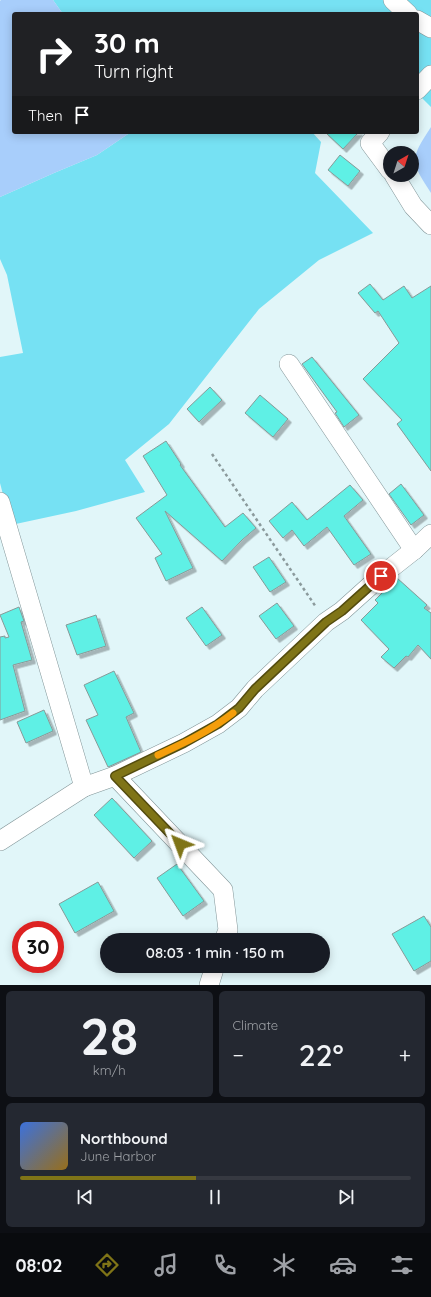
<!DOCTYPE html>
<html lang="en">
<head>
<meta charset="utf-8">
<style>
	:root { --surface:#171b24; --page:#242831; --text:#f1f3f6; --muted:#9ea1a6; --line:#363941; --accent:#7f7417 }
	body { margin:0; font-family:Quicksand,sans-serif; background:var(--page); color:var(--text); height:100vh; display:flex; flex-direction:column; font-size:15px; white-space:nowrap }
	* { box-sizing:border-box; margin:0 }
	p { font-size:13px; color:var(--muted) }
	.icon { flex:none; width:22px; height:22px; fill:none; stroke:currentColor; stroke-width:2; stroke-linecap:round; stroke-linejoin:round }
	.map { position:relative; height:985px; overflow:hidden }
	.panel { display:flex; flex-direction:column; gap:6px; padding:6px; background:#0d0f14; flex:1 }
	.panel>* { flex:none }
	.top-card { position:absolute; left:12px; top:12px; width:407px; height:122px; border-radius:4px; box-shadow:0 2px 10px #0003; background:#202124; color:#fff; overflow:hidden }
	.needle { width:26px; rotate:39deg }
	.tools { position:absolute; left:383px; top:146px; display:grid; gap:8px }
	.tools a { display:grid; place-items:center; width:36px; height:36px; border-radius:50%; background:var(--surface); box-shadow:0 2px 10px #0003; font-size:20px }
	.speed { position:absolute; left:12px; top:921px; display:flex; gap:8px; font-size:20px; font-weight:700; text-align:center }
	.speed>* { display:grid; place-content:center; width:52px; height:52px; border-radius:50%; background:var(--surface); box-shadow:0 2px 10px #0003; line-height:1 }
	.speed .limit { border:6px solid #d22; background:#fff; color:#111 }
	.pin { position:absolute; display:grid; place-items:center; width:34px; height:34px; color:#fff; margin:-17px; border:2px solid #fff; border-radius:50%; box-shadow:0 1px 4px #0007 }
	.me { position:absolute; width:44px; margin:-22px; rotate:316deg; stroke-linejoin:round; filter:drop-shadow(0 0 3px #0008) }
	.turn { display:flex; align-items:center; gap:14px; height:84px; padding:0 16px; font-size:18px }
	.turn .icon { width:52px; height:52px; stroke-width:2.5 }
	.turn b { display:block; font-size:28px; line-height:34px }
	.then { display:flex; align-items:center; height:38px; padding:0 16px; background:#0003; gap:8px; font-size:15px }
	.big { font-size:30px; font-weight:600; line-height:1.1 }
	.panel .tile { flex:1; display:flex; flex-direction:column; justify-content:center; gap:6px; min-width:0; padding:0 14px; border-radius:6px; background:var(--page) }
	.panel .dial { align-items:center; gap:0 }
	.dial b { font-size:52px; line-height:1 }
	.song { display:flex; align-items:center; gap:12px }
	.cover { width:48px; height:48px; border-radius:6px; background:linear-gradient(135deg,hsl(220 70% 55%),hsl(40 70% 35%)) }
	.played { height:4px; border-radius:2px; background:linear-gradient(90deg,var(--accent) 45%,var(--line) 45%) }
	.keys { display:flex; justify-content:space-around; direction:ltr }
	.heat { display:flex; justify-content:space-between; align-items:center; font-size:22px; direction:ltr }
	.panel .tiles { flex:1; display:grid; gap:6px; grid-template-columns:1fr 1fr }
	.tile:last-child { grid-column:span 2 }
	.trip { position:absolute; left:100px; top:933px; width:230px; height:40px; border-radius:20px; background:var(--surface); box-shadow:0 2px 10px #0003; font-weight:600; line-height:40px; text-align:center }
	.tab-bar { display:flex; height:64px; justify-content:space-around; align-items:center; background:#090b0e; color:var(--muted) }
	.tab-bar .icon { width:28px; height:28px }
	.tab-bar .selected { color:var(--accent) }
	.tab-bar b { font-size:18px; color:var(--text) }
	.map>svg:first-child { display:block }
</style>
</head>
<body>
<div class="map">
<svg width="431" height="985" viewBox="0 0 431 985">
	<defs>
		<filter id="shadow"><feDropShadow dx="3.5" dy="3.5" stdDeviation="0" flood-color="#0004"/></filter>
	</defs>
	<rect width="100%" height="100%" fill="#e1f6f9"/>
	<g fill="#76e1f3">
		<polygon points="53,0 431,0 431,107 417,93 417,14 63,14"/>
		<polygon points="131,132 312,132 321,142 315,173 373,233 319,260 259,309 169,424 125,460 145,492 76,511 11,525 0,483 0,357 23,353 7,275 0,259 0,197 54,173 97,155"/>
	</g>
	<g fill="#a8cefb">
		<polygon points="1,0 53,0 63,14 14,14 14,132 131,132 97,155 54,173 0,197 0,1"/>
		<path d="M431 127V193C410 161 410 159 431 127Z"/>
	</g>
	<g fill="#5ef0e5" stroke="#879a98" filter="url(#shadow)">
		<polygon points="325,132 359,132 343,149"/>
		<polygon points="340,155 360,171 348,186 328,170"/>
		<polygon points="370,284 383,300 404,286 412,298 431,286 431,471 397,424 402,420 363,379 399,343 378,311 375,313 358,293"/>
		<polygon points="312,357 359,415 344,427 335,413 337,412 302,364"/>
		<polygon points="210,387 222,400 199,422 187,409"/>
		<polygon points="260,395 288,419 273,437 245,413"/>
		<polygon points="166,441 181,464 180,465 225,527 243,513 256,528 242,540 222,561 165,511 193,568 166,581 155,558 162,554 136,518 167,495 143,456"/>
		<polygon points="401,484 424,515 411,525 389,494"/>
		<polygon points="350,485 363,500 344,516 371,554 354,565 327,527 304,546 292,530 283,538 269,521 292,502 307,520"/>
		<polygon points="269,557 286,582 270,592 253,567"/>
		<polygon points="397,578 427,605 424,608 431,613 431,659 418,645 408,657 406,656 394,668 381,657 389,649 361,620 378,603 375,600"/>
		<polygon points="277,603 294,626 276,639 259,616"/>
		<polygon points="19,607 24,621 21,622 32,660 13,665 25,711 0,720 0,637 5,636 5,638 9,637 0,615"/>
		<polygon points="202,607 222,635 206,646 186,618"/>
		<polygon points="96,615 106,646 77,655 66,625"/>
		<polygon points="114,671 134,713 126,717 141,752 108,767 86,720 98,715 84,685"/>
		<polygon points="44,710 53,731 26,743 17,722"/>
		<polygon points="112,798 152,841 134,858 94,815"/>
		<polygon points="177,864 204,901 183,916 157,878"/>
		<polygon points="98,882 114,911 75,933 59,904"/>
		<polygon points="424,916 431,927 431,961 414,971 392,934"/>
	</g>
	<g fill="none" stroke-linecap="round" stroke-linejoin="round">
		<defs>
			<g id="minor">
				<polyline points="393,0 408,14"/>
				<polyline points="417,20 431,28"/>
				<polyline points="417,90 431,75"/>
				<polyline points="380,132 370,143 390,170"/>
				<polyline points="394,175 413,206 431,225"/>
				<polyline points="289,364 414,550"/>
				<polyline points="0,502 84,787 115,776 223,890 228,930 224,940"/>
				<polyline points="115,776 184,743 218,724 239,708 255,689 326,622 342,611 381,576 414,550 431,534"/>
				<polyline points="0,841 84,787"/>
				<polyline points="209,985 215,966"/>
			</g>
		</defs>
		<use href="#minor" stroke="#839699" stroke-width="20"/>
		<polyline stroke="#8b9a9c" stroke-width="2.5" stroke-dasharray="3 3" stroke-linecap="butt" points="212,454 316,607"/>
		<use href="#minor" stroke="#fff" stroke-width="19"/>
	</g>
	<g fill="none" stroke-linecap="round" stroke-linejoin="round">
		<defs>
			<polyline id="route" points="180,844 115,776 184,743 218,724 239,708 255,689 326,622 342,611 381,576"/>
		</defs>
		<use href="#route" stroke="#534b0f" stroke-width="10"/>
		<use href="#route" stroke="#7f7417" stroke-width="7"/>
		<path stroke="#f59e0b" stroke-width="7" d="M158 755C184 743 210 731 233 713"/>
	</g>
</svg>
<div class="tools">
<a><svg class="needle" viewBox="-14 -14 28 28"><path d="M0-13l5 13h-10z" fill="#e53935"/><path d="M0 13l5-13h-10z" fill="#9ea1a6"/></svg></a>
</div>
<div class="speed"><div class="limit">30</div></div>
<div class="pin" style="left:381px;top:576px;background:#d93025"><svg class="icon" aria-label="arrive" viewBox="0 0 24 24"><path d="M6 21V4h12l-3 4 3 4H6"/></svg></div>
<svg class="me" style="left:180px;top:844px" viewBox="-20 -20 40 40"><path d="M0-17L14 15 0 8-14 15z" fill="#7f7417" stroke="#fff" stroke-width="4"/></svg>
<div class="trip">08:03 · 1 min · 150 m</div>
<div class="top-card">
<div class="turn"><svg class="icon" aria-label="right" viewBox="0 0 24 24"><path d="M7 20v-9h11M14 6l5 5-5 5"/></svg><div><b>30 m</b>Turn right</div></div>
<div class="then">Then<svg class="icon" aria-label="arrive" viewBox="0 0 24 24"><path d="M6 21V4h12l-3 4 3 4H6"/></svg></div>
</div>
</div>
<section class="panel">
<div class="tiles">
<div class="tile dial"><b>28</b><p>km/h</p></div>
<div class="tile"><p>Climate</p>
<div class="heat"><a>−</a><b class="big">22°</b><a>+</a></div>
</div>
<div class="tile">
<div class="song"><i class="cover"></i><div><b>Northbound</b><p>June Harbor</p></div></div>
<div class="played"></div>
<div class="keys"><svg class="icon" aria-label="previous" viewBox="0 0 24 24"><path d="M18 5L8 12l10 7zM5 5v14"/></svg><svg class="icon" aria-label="pause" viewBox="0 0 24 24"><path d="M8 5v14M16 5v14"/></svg><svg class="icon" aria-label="next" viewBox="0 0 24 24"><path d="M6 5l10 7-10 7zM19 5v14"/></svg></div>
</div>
</div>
</section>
<nav class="tab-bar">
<b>08:02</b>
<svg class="icon selected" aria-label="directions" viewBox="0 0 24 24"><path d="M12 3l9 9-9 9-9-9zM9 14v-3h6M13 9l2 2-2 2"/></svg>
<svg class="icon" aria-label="music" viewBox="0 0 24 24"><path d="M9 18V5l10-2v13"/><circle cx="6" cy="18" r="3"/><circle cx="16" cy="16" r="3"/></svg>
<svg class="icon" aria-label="phone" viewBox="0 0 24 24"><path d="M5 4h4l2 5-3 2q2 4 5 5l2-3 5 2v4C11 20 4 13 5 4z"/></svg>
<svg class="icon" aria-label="climate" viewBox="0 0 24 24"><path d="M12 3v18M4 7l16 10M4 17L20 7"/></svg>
<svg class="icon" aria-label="car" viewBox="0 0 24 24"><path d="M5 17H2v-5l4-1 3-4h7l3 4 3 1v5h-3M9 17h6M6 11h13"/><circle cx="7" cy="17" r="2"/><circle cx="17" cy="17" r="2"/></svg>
<svg class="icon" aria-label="filters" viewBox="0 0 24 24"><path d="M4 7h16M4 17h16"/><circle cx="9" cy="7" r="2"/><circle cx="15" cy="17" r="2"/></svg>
</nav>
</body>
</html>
